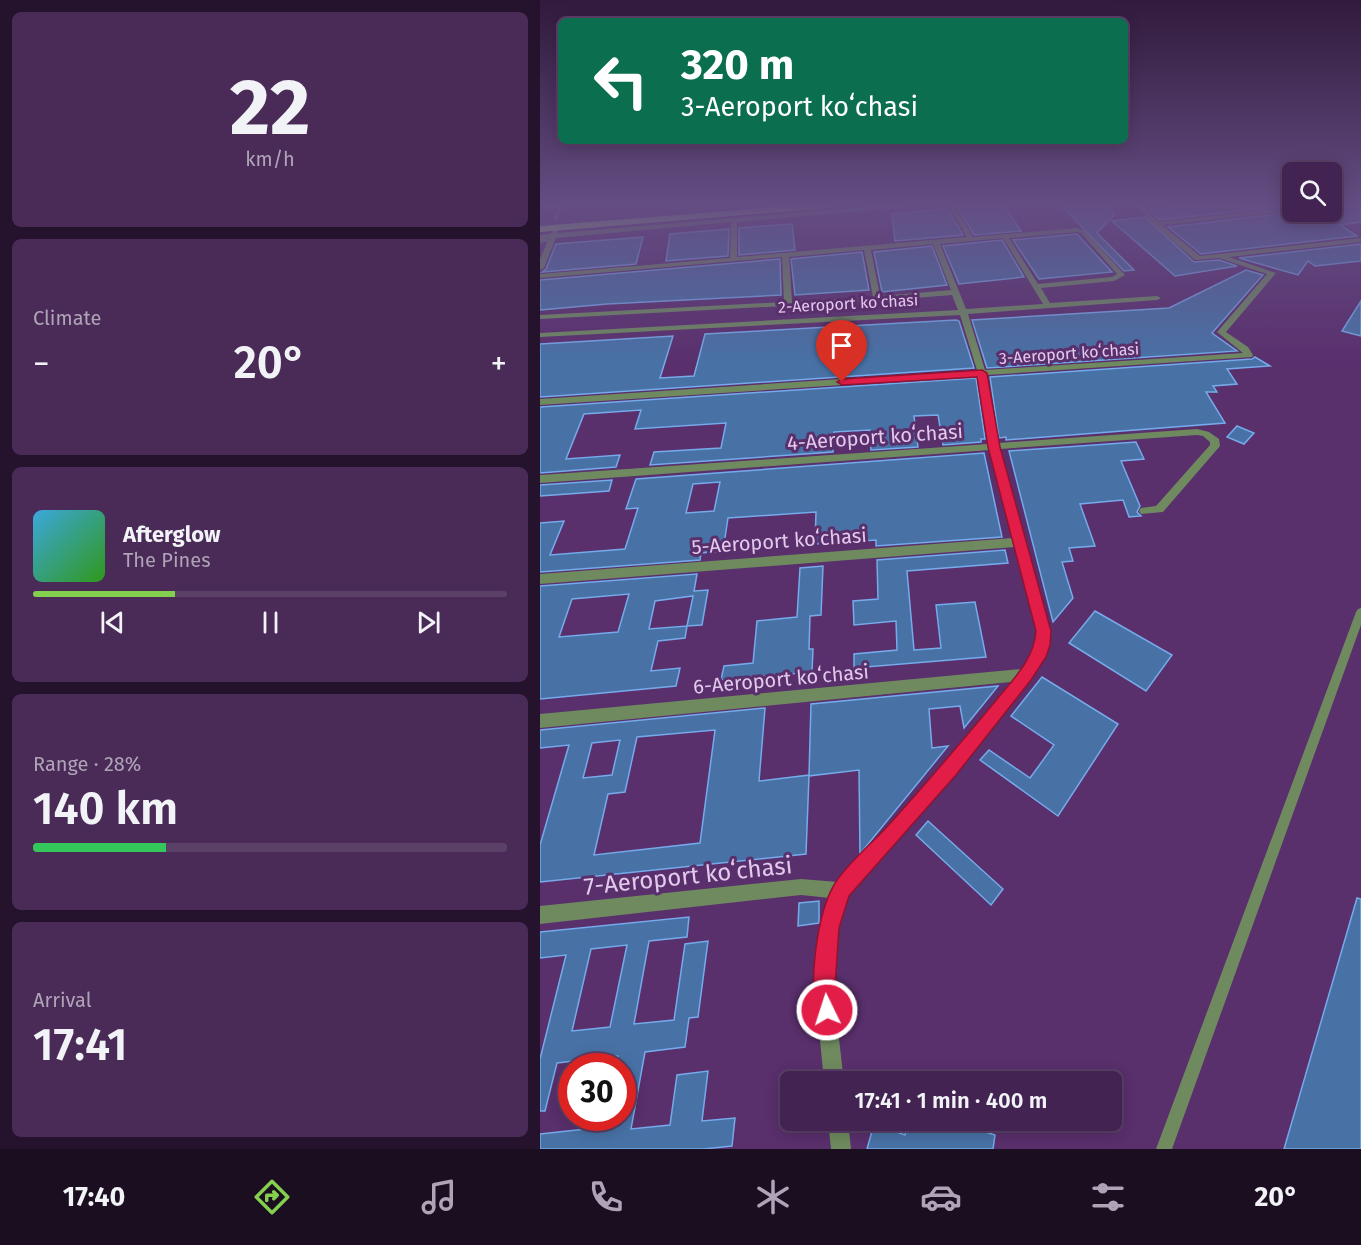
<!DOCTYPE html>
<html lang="en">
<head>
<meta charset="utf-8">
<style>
	:root { --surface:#432351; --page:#4a2b58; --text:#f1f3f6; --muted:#afa4b7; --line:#5b4068; --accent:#84d04e }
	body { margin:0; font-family:"Fira Sans",sans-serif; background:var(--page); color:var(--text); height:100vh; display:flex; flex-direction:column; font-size:22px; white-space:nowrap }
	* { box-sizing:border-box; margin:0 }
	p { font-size:20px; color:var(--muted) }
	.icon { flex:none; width:33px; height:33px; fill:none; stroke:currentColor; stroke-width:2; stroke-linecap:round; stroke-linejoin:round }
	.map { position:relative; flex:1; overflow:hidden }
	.sheet { display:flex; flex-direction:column; gap:12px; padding:12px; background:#25132d; width:540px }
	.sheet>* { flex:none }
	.hud { position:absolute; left:18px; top:18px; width:570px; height:126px; border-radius:9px; box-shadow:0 3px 15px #0003,0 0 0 2px var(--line); background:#0b6e4f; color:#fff; overflow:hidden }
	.controls { position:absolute; left:742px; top:162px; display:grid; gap:12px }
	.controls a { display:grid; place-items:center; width:60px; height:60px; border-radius:9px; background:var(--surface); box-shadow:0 3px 15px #0003,0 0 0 2px var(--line); font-size:30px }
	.speed { position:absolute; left:18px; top:1053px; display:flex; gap:12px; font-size:30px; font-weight:700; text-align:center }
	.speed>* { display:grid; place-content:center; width:78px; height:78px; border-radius:50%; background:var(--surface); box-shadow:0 3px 15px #0003,0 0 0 2px var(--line); line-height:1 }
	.speed .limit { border:9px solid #d22; background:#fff; color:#111 }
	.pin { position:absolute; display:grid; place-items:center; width:51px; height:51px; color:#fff; margin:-62px -26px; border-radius:50% 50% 50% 0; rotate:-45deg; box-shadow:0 0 6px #0007 }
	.pin .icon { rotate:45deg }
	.me { position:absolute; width:66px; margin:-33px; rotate:356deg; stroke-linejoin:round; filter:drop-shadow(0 0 4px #0008) }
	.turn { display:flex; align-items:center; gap:21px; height:126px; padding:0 24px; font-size:27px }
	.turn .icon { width:78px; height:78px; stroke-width:2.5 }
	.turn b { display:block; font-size:42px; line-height:51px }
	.big { font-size:45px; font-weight:600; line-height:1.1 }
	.sheet .card { flex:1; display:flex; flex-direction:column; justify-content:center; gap:9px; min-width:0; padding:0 21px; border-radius:9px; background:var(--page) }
	.sheet .dial { align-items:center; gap:0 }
	.dial b { font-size:78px; line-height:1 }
	.song { display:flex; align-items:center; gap:18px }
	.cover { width:72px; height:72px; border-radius:9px; background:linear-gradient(135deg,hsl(200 70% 55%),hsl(110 70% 35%)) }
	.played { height:6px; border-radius:3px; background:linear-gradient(90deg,var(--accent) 30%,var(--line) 30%) }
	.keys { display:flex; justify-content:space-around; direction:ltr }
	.heat { display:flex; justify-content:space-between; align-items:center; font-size:33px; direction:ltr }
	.charge { height:9px; border-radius:4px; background:linear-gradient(90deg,#34c759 28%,var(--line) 0) }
	.trip { position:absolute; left:240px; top:1071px; width:342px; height:60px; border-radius:9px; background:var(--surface); box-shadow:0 3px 15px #0003,0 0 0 2px var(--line); font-weight:600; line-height:60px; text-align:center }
	.tab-bar { display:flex; height:96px; justify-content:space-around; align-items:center; background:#1b0e20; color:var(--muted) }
	.tab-bar .icon { width:42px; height:42px }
	.tab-bar .active { color:var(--accent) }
	.tab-bar b { font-size:27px; color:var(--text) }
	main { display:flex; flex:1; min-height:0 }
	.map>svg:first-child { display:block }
</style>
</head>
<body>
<main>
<section class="sheet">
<div class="card dial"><b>22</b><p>km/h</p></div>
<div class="card"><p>Climate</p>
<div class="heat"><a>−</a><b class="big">20°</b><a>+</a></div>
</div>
<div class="card">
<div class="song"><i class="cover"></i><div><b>Afterglow</b><p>The Pines</p></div></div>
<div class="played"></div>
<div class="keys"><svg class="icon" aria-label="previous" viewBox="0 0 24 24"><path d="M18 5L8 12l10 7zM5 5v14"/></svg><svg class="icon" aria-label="pause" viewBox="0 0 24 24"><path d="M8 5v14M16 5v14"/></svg><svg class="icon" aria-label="next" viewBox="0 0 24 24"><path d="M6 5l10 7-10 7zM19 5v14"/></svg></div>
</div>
<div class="card"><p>Range · 28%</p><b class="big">140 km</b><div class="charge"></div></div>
<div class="card"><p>Arrival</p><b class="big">17:41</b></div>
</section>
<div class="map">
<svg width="821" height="1149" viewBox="0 0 821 1149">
	<rect width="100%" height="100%" fill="#592f6c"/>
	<g fill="#4872a6" stroke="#76aaea" stroke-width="1.5" fill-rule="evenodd">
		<polygon points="464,205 481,231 434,235 418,208"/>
		<polygon points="521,205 567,205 575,214 557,233 594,270 584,271"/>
		<polygon points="632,205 743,205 745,206 619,220 610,210 636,208"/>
		<polygon points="821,205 821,222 800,225 817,236 661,254 628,227 755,212 792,212 792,207"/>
		<polygon points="408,209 423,235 355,241 352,214"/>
		<polygon points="605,217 654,262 679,260 697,266 635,276 572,221"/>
		<polygon points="252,224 255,250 199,255 199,228"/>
		<polygon points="189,229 188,256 126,261 130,234"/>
		<polygon points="537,234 572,272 499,279 473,240"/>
		<polygon points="103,237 96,264 2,272 6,269 16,244"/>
		<polygon points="462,240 484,277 419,284 403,246"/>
		<polygon points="821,244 821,261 775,266 768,261 758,275 699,258"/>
		<polygon points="392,246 407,285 342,292 334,252"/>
		<polygon points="322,252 329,290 255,295 251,259"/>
		<polygon points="240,259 241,295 67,304 0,310 0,280"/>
		<polygon points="706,270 723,275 672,333 697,351 447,368 432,320 629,308"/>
		<polygon points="821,301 821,336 802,331"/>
		<polygon points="416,320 419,321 434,368 0,397 0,344 133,336 120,378 154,376 165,334"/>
		<polygon points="715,357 730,366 687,369 697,384 673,386 677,392 666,392 685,423 466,440 466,437 459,438 450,377 712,359"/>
		<polygon points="436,378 445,439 441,439 441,442 403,445 398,415 374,416 378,447 331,450 330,430 294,432 293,452 110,465 114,452 181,448 186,423 95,429 101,410 44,414 26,459 80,455 76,467 0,473 0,407"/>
		<polygon points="697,426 714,433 704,444 687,437"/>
		<polygon points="596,442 604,459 581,461 600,506 597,512 601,516 589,517 583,500 540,504 555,546 529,548 533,561 522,562 533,598 513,622 469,451"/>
		<path d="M444 453 462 537 336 546V540L275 544 276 512 188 518 183 551 161 553 160 560 0 572V523L24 521 10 555 85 549 98 508 86 509 96 479ZM180 482 174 511 146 513 153 484Z"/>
		<polygon points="72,480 69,491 0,496 0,485"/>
		<polygon points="465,550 468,563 367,571 374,650 401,648 396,605 435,602 446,657 314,668 314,654 357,650 356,621 314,625 313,601 338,599 337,560"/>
		<polygon points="283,566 281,615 270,616 269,649 273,649 272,672 181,680 184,666 213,663 217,621 257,617 260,568"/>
		<path d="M157 574 154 591 168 590 162 625 147 626 153 596 115 601 109 629 147 626 145 638 118 641 111 671 140 668 136 686 0 699V586ZM89 594 78 632 19 637 32 599Z"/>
		<polygon points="555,611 632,655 606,691 529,643"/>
		<polygon points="502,677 578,724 518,816 440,760 449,750 490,778 514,745 471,716"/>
		<path d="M458 686 424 728 420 706 389 709 392 748 408 746 320 854 319 770 269 776 266 854 0 882V845L29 745 0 748V730L225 708 219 781 269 775 271 704ZM175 730 160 843 54 855 68 794 85 792 97 737ZM80 740 72 775 43 778 52 743Z"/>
		<polygon points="388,821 463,889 451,905 376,835"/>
		<polygon points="817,898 821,899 821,1149 744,1149"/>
		<polygon points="279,901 279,923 258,926 259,903"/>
		<path d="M149 917 147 937 109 941 94 1024 134 1020 145 944 168 941 158 1017 149 1018 145 1047 105 1052 91 1129 130 1125 137 1075 168 1071 162 1121 195 1118 192 1146 164 1149H0V1134L64 1127 66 1118H82V1066H76L78 1056 17 1063 5 1111H0V1059L26 955 0 958V932ZM87 945 70 1027 32 1031 51 949Z"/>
		<polygon points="368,1120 444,1120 442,1131 455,1135 453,1149 327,1149 334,1124 365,1135"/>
	</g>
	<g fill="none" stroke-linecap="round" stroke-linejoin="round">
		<g fill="#6f8a5f" fill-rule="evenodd">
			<polygon points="23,205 17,220 15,221 13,220 18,208 0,209 0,207"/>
			<polygon points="0,239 11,238 14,240 0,243"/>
			<polygon points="821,608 821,625 632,1149 616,1149 816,612 818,609"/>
		</g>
		<g fill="#6f8a5f" fill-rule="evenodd">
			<path d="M352 205H371L368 207 197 222V257L427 237 408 205H414L433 237 537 228 545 231 585 275 574 281 501 288 510 303 617 296 621 298 617 300 428 314 445 370 703 353 677 332 727 274 679 258 655 260 614 225 597 205H603L618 222 753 207V211L622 225 660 256 821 238V242L689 257 736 273 686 332 708 347 713 355 712 357 447 375 458 443 657 429 669 432 679 439 680 446 623 512 601 514 599 511 601 508 616 506 670 445V442L663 436 657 435 460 449 510 631 505 657 490 679 415 774 308 896 298 929 293 987 304 1082H284L275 987 280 929 290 898 261 895 0 924V906L261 879 298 882 405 764 471 682 0 728V714L481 669 492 655 498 631 475 547 0 584V574L473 538 450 450 0 483V475L448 444 438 376 0 405V399L437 370 420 315 0 337V333L418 310 412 295 337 301 0 319V315L244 302 242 257 0 278V274L190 258 191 222 16 238 4 268 0 270V259L9 238 0 239V235L10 234 15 229 18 231 17 233ZM537 232 541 233 577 274 572 277 498 284 469 238ZM463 238 503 304 426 309 400 244ZM393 244 411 290 340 296 331 250ZM324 250 333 297 252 301 249 257Z"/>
			<polygon points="288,1120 308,1120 311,1149 291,1149"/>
		</g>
		<polygon fill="#9eda78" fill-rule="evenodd" points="262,205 291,205 287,208 0,232 0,226"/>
	</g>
	<linearGradient id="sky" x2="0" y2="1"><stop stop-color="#311a3b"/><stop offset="0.56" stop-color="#644d83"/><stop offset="1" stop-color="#644d83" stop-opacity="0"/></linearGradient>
	<rect width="821" height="365" fill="url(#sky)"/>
	<path fill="#e11d48" stroke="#92132f" stroke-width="1.5" d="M442 370 447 373 460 447 511 631 510 645 506 657 491 680 416 775 309 896 299 928 295 987 298 1010 295 1018 287 1021 279 1018C267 987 277 914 294 885 304 867 331 844 346 828 383 787 418 746 453 704 471 681 494 661 496 631L448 447 437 377 302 385 297 382 302 379Z"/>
	<g text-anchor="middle" stroke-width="6" stroke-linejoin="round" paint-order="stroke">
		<g font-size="16" fill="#e2caed" stroke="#592f6c">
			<text transform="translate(308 303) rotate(-3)" y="6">2-Aeroport koʻchasi</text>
			<text transform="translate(529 353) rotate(-4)" y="6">3-Aeroport koʻchasi</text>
		</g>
		<g font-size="20" fill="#e2caed" stroke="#592f6c">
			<text transform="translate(335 437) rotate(-4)" y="7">4-Aeroport koʻchasi</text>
			<text transform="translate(239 541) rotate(-4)" y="7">5-Aeroport koʻchasi</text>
			<text transform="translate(241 679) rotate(-5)" y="7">6-Aeroport koʻchasi</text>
		</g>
		<g font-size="24" fill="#e2caed" stroke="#592f6c">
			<text transform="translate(148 876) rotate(-6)" y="8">7-Aeroport koʻchasi</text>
		</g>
	</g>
</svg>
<div class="controls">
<a><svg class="icon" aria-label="search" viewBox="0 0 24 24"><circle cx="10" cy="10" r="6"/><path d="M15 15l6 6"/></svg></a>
</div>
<div class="speed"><div class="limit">30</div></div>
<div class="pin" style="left:302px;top:382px;background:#d93025"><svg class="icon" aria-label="arrive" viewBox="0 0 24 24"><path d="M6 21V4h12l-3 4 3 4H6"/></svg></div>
<svg class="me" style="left:287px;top:1010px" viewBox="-20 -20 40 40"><circle r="17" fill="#e11d48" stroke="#fff" stroke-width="3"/><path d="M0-11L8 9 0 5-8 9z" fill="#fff"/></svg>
<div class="trip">17:41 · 1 min · 400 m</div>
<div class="hud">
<div class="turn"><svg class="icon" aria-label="left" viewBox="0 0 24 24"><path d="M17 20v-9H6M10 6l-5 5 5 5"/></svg><div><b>320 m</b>3-Aeroport koʻchasi</div></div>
</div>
</div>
</main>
<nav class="tab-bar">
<b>17:40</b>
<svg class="icon active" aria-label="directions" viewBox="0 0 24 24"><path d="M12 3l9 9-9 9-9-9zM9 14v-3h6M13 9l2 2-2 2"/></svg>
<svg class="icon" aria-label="music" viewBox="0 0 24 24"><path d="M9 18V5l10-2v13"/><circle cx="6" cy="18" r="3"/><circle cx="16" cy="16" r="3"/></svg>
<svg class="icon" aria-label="phone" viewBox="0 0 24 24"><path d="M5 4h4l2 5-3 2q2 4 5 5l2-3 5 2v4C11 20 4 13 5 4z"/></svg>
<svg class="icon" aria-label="climate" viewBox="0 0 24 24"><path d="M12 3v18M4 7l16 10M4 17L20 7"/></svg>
<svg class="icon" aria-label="car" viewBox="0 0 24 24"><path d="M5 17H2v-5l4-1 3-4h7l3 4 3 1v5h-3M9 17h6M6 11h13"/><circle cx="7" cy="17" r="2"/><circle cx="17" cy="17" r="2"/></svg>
<svg class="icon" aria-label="filters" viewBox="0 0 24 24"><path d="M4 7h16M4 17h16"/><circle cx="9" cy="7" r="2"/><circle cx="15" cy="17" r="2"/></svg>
<b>20°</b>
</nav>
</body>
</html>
